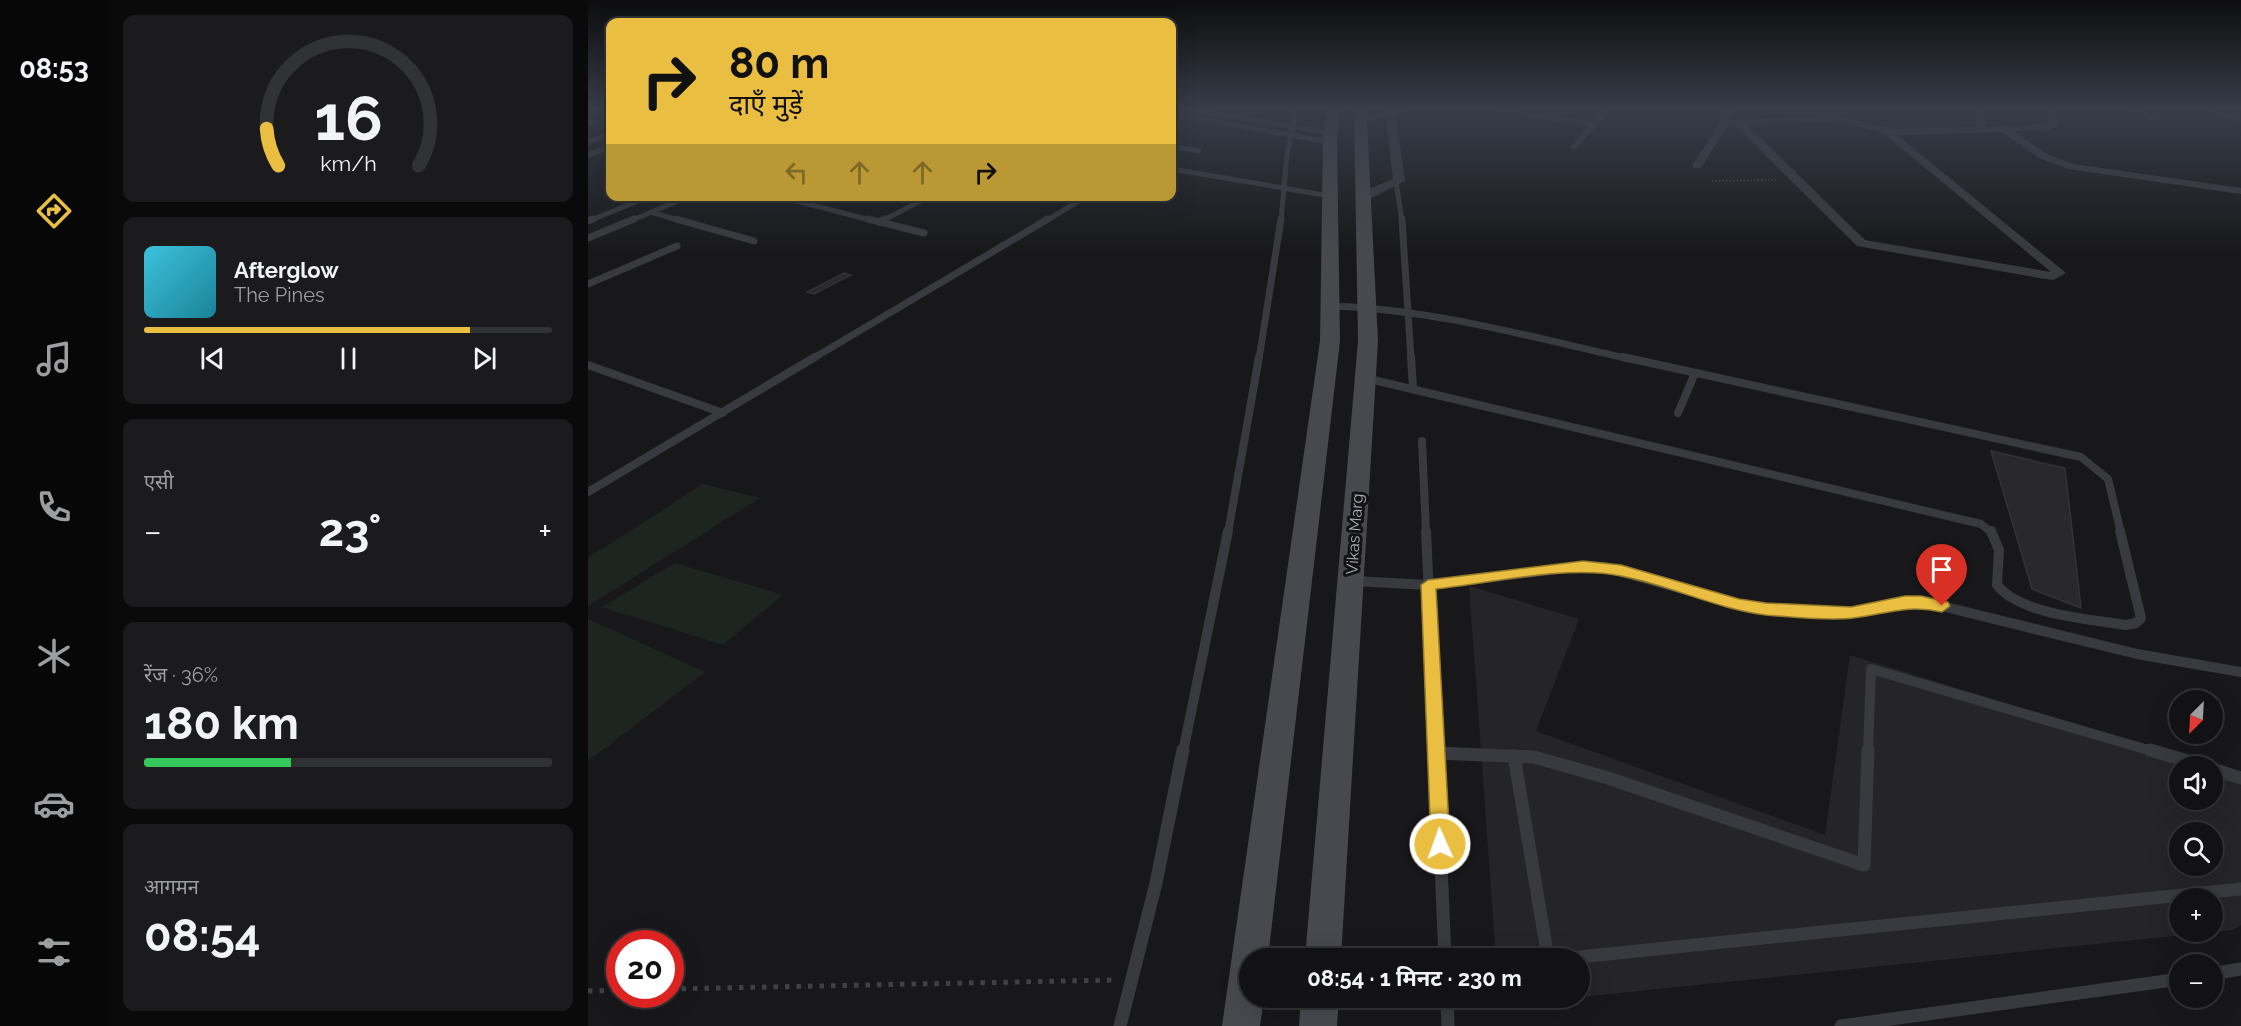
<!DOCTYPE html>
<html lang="hi">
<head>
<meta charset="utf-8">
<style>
	:root { --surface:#121214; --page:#1b1b1d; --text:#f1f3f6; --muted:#9c9ea0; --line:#313234; --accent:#e9be41 }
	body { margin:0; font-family:Raleway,"Noto Sans Devanagari",sans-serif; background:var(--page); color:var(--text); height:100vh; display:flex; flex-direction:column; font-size:22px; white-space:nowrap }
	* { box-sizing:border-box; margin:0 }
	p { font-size:20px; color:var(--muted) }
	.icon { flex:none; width:33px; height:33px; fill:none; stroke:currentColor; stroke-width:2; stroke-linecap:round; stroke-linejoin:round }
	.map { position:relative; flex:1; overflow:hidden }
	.sheet { display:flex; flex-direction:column; gap:15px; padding:15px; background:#0a0a0b; width:480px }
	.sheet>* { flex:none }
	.top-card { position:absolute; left:18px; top:18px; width:570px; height:183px; border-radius:12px; box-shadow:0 6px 24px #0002,0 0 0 2px var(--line); background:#e9be41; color:#111; overflow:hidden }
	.needle { width:39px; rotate:204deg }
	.buttons { position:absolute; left:1581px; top:690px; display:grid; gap:12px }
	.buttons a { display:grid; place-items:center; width:54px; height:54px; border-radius:50%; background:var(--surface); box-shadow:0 6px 24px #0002,0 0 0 2px var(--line); font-size:30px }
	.speed { position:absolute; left:18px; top:930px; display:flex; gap:12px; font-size:30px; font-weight:700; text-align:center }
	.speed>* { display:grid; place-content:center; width:78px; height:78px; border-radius:50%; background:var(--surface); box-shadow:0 6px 24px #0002,0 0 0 2px var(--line); line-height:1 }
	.speed .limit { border:9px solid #d22; background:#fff; color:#111 }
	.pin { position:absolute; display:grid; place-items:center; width:51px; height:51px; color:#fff; margin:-62px -26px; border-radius:50% 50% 50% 0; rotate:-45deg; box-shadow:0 0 6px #0007 }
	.pin .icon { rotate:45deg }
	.me { position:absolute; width:66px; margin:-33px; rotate:358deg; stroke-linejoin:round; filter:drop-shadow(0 0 4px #0008) }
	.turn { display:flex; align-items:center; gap:21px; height:126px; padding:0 24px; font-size:27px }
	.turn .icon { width:78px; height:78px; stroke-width:2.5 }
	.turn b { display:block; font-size:42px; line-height:51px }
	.lanes { display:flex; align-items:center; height:57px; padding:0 24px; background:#0003; justify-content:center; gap:30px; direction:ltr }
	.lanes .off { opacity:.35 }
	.big { font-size:45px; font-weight:700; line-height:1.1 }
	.sheet .tile { flex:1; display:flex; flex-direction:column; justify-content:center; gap:9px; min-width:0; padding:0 21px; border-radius:12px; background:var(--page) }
	.sheet .dial { align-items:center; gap:0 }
	.dial svg { height:156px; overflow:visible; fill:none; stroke:var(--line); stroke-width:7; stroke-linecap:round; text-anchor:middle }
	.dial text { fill:var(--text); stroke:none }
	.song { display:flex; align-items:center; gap:18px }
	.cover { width:72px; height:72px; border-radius:9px; background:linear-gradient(135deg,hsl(190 70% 55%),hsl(190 70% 35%)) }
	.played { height:6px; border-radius:3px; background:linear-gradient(90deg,var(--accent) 80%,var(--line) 80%) }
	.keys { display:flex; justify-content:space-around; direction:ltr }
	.heat { display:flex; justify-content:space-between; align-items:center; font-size:33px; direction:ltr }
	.charge { height:9px; border-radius:4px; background:linear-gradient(90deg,#34c759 36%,var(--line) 0) }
	.trip { position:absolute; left:651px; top:948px; width:351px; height:60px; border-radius:30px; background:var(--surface); box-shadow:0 6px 24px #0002,0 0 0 2px var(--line); font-weight:700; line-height:60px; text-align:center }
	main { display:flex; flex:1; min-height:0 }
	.dock { display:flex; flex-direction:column; width:108px; justify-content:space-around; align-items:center; background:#070708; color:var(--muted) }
	.dock .icon { width:42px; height:42px }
	.dock .active { color:var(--accent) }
	.dock b { font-size:27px; color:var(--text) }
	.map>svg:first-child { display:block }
</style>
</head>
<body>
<main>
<nav class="dock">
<b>08:53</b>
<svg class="icon active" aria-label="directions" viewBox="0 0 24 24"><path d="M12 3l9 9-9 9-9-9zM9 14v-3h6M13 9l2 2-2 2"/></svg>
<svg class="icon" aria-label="music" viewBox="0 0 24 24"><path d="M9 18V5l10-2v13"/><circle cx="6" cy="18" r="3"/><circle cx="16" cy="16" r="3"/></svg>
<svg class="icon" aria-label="phone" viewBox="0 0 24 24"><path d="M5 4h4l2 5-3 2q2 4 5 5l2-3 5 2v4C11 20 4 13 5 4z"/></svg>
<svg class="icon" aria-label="climate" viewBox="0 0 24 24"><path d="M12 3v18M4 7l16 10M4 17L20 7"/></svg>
<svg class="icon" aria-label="car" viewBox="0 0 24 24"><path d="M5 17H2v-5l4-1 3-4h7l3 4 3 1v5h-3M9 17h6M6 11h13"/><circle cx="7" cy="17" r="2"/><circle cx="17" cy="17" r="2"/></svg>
<svg class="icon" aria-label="filters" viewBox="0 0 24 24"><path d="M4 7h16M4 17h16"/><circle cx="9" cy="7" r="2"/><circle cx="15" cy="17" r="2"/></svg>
</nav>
<section class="sheet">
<div class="tile dial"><svg viewBox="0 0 100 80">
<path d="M14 69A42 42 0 1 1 86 69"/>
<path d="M14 69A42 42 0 0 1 8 50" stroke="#e9be41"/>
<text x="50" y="56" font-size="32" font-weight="700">16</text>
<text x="50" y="72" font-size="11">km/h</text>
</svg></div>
<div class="tile">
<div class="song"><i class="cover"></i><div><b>Afterglow</b><p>The Pines</p></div></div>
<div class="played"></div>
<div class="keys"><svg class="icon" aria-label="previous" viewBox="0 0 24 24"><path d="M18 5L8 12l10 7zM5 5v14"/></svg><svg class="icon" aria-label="pause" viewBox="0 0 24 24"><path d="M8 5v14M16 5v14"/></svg><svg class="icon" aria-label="next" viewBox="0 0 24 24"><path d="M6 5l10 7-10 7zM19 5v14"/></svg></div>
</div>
<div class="tile"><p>एसी</p>
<div class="heat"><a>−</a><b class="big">23°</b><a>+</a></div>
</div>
<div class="tile"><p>रेंज · 36%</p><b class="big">180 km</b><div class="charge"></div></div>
<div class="tile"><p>आगमन</p><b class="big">08:54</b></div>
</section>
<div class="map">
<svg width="1653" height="1026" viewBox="0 0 1653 1026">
	<rect width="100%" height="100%" fill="#18181a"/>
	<path fill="#252427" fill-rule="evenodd" d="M881 586 991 619 948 731 1237 835 1262 655 1622 766H1592V800H1624L1625 767 1653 776V925L1645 930 992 997V958H908ZM1592 832H1624V866H1592ZM1592 898H1624V932H1592Z"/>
	<g fill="#1e2520">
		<polygon points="115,484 172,498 0,606 0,558"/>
		<polygon points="87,563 195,595 135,645 14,607"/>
		<polygon points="0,619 117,672 0,761"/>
	</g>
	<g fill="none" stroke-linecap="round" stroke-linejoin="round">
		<polyline stroke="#2f363e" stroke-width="4" points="1619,110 1653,121"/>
	</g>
	<g fill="#29282b" stroke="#333236" stroke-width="1.5">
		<polygon points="256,273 263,275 226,294 219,292"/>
		<polygon points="1403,451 1477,468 1493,608 1444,589"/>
	</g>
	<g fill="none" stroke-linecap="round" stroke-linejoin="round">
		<polyline stroke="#404146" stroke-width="2" stroke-dasharray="1.5 2" stroke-linecap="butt" points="1124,181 1188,180"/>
		<g stroke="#404146" stroke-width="5" stroke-dasharray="4.5 7" stroke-linecap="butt">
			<polyline points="82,989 526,980"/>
			<polyline points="0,991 32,990"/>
		</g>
		<g stroke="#393a3f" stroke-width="5">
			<polyline points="16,110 22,111"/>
			<polyline points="607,110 743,133"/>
			<polyline points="584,114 742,142"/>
			<polyline points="0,120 5,122 0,125"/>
			<polyline points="0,142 22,134"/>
			<polyline points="584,146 611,151"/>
			<polyline points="0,155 22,147"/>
			<polyline points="584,169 742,196"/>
			<polyline points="808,182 814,221"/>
			<polyline points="189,196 286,221"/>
			<polyline points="63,212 93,221"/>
			<polyline points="1,221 62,196"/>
			<polyline points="42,221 102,196"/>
			<polyline points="294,221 342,196"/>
			<polyline points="458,221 499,196"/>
			<polyline points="693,221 699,154 708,110"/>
		</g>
		<g stroke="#393a3f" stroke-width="7">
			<polyline points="88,219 166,241"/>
			<polyline points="280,219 336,233"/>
			<polyline points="814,219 823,359"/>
			<polyline points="0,221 5,219"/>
			<polyline points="291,222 297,219"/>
			<polyline points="0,238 46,219"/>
			<polyline points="0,284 89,246"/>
			<path d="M742 306C844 309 943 337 1042 359"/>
			<polyline points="224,359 460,219"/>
			<polyline points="671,359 693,219"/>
		</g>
		<g stroke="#393a3f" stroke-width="8">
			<polyline points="823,357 825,388"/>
			<polyline points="1035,357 1493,457 1520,479 1533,533"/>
			<polyline points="0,365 135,413"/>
			<polyline points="777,378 1393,524 1404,533"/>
			<polyline points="1090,413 1107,373"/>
			<polyline points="834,441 838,533"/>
			<polyline points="0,492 227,357"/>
			<polyline points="640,533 671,357"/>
		</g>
		<g stroke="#393a3f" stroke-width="10">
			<polyline points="838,531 848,752"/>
			<path d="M1403 531 1411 550 1409 585C1433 615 1502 619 1538 625L1548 623 1553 618 1532 531"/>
			<polyline points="766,581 840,585 995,566 1016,567 1151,605 1178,609 1263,613 1333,601 1549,654 1653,672"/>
			<polyline points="595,752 640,531"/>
			<polyline points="1280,752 1283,669 1567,752"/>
		</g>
		<g stroke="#393a3f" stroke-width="13">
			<polyline points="848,750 857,958"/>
			<polyline points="1562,750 1617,766"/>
			<polyline points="848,753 946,757 1020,778 1276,865 1280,750"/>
			<polyline points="926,756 960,958"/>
			<polyline points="1624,769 1653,778"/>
			<polyline points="981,958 1653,889"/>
			<polyline points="1624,974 1653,969"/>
			<polyline points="859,998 860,1026"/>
			<polyline points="532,1026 568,883 595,750"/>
			<polyline points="1253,1026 1592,979"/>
		</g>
		<g fill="#393a3f" fill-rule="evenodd">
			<polygon points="803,110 824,110 800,115 800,111"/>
			<polygon points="901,110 924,110 1004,121 1013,110 1023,110 987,150 982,147 1000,126"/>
			<path d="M1136 110H1144L1140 119 1145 120 1250 116 1306 129 1388 127 1387 110H1396L1398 127 1459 124 1461 123 1457 110H1466L1471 124 1461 130 1426 131 1459 154 1486 164 1653 188V194L1480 169 1451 158 1414 132 1309 135 1478 273 1465 280 1451 278 1269 246 1148 126 1140 125 1113 168H1105L1104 166 1132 122 1130 120ZM1250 122 1294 132 1463 272 1277 240 1159 125Z"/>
			<polygon points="1539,110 1552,110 1572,119 1564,121"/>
		</g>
		<polygon fill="#393a3f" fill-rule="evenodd" points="797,110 807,110 817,181 779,200 769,200 769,194 805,179"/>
		<g fill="#48494f" fill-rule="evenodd">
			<polygon points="739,110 751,110 749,142 752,341 680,958 662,958 662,998 676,998 672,1026 634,1026 732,341 735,142"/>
			<polygon points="766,110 778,110 778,115 801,110 809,113 779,122 790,341 753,958 717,958 770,341"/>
			<polygon points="713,998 751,998 749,1026 711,1026"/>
		</g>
	</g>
	<linearGradient id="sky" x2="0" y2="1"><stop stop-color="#0d0d0e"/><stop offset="0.43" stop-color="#373d49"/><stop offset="1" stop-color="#373d49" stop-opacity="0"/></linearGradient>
	<rect width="1653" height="253" fill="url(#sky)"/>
	<path fill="#e9be41" stroke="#977c2a" stroke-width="1.5" d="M995 561 1033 565 1151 599 1178 603 1263 607 1317 596H1333L1360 602 1362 606 1354 612C1319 604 1299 614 1265 618 1240 621 1203 617 1178 615 1128 609 1082 585 1033 576 979 565 904 583 848 589L862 844 859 851 852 853 845 851 843 844 833 585 840 580Z"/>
	<g text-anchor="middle" stroke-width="6" stroke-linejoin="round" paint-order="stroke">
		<g font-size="16" fill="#abafb9" stroke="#131315">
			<text transform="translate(766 534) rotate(-86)" y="6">Vikas Marg</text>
		</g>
	</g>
</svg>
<div class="buttons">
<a><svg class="needle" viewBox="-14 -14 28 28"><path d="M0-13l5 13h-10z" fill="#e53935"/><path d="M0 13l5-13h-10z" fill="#9c9ea0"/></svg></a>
<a><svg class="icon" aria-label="sound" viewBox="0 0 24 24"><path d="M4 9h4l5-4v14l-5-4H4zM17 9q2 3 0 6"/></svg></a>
<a><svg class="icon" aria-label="search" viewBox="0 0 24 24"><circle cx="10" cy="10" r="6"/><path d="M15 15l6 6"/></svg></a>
<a>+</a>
<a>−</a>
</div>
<div class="speed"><div class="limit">20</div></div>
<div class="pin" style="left:1354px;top:606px;background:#d93025"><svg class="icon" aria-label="arrive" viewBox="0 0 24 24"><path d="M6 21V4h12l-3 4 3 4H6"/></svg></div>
<svg class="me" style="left:852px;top:844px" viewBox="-20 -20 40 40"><circle r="17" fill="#e9be41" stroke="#fff" stroke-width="3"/><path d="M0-11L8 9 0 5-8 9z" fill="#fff"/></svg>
<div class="trip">08:54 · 1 मिनट · 230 m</div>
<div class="top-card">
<div class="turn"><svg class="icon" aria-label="right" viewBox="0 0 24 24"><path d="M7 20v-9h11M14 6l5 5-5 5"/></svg><div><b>80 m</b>दाएँ मुड़ें</div></div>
<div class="lanes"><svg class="icon off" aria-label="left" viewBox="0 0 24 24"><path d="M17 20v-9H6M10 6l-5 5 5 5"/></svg><svg class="icon off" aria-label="ahead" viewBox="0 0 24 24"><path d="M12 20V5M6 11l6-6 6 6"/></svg><svg class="icon off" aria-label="ahead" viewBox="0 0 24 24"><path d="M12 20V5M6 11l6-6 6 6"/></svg><svg class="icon" aria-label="right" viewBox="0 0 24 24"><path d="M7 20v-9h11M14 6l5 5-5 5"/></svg></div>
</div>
</div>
</main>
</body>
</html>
